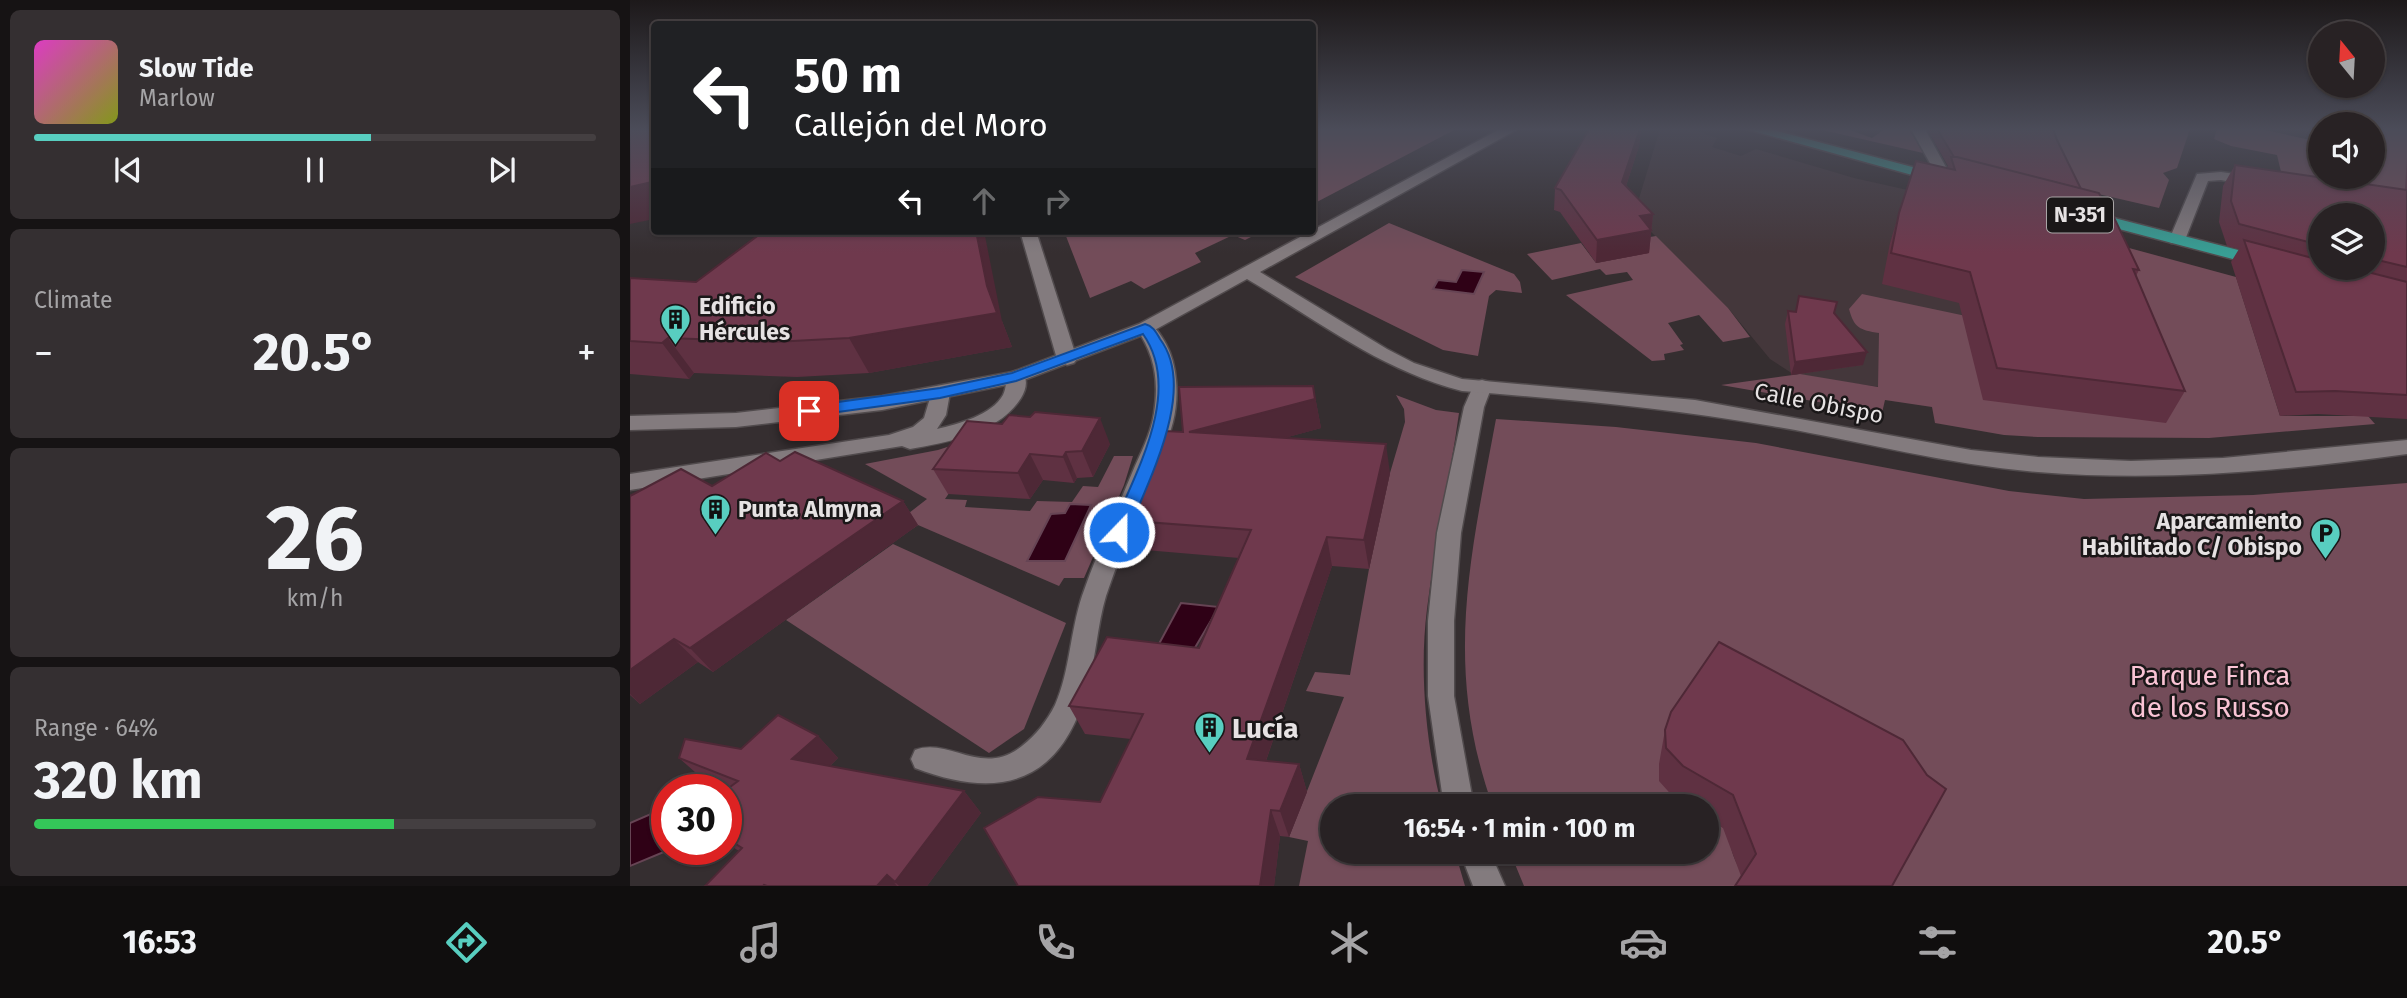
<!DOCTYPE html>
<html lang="en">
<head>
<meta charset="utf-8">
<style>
	:root { --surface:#282224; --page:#342f31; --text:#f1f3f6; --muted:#a5a4a6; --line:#443f41; --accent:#58cec0 }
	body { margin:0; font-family:"Fira Sans",sans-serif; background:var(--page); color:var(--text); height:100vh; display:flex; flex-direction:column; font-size:26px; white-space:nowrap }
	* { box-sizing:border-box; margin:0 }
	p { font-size:23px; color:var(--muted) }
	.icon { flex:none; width:38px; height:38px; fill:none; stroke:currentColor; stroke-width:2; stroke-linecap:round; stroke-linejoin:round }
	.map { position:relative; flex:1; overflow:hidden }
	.sheet { display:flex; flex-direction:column; gap:10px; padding:10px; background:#161314; width:630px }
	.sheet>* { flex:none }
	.top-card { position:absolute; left:21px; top:21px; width:665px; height:214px; border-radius:7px; box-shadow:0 2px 5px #0004,0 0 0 2px var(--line); background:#202124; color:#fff; overflow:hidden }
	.needle { width:46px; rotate:342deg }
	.tools { position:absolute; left:1678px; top:21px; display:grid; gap:14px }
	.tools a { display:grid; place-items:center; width:77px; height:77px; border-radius:50%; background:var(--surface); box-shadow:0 2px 5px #0004,0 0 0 2px var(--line); font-size:35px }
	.speed { position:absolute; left:21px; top:774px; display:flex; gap:14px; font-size:35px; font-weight:700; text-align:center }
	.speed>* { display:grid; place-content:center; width:91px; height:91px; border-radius:50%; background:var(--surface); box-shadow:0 2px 5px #0004,0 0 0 2px var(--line); line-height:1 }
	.speed .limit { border:10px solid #d22; background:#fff; color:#111 }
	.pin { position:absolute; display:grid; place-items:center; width:60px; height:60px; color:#fff; margin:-30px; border-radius:14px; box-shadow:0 4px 10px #0006 }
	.me { position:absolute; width:77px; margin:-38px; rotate:22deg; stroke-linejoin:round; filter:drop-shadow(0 0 5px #0008) }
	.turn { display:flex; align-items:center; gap:24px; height:147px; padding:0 28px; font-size:32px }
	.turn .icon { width:91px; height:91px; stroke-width:2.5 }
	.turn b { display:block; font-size:49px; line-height:60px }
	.lanes { display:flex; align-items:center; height:66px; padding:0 28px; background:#0003; justify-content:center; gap:35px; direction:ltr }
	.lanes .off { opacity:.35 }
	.big { font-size:52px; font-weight:700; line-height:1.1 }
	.sheet .widget { flex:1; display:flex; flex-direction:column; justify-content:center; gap:10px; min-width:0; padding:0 24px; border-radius:10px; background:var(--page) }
	.sheet .dial { align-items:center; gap:0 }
	.dial b { font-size:91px; line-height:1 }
	.song { display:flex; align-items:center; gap:21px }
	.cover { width:84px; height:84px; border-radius:10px; background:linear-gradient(135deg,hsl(310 70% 55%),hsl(70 70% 35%)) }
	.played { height:7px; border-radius:4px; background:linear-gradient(90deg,var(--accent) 60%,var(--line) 60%) }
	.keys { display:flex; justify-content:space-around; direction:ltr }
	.heat { display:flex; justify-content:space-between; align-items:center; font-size:38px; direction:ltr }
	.charge { height:10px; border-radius:5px; background:linear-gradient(90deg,#34c759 64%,var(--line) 0) }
	.trip { position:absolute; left:690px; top:794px; width:399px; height:70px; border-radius:35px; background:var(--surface); box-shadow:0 2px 5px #0004,0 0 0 2px var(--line); font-weight:700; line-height:70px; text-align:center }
	.tab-bar { display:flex; height:112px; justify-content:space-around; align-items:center; background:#100e0e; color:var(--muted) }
	.tab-bar .icon { width:49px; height:49px }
	.tab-bar .current { color:var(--accent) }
	.tab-bar b { font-size:32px; color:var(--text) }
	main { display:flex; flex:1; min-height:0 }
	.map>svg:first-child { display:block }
</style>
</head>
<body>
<main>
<section class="sheet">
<div class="widget">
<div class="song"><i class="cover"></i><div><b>Slow Tide</b><p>Marlow</p></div></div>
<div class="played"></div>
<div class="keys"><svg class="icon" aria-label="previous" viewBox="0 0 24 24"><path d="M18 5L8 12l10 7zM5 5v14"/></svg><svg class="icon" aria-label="pause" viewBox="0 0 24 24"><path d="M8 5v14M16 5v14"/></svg><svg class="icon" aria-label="next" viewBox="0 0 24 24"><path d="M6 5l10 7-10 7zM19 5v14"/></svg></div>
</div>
<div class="widget"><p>Climate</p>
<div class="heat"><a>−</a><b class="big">20.5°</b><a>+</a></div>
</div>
<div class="widget dial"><b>26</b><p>km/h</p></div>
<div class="widget"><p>Range · 64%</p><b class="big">320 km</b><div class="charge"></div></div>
</section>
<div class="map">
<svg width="1777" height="886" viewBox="0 0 1777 886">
	<rect width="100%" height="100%" fill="#352e30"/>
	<polygon fill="#44373b" points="1030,129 1061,129 1087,138 1082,147 1111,156 1126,149 1224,178 1291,193 1536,423 1196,380 1160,372 1140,359 1098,308 1004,215"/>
	<g fill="#734c59">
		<polygon points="683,129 826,129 683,204"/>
		<polygon points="1188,129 1217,129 1242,138 1255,129 1279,129 1293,153"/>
		<polygon points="1413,129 1560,129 1547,168 1533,173 1539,180 1529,208 1442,188"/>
		<polygon points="1587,129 1630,129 1690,142 1690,177 1743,177 1743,129 1777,129 1777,199 1652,176 1647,155 1601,146 1584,139"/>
		<polygon points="759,223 884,274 890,282 892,293 866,290 859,296 848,356 813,350 665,277"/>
		<polygon points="434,231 633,231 615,240 603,235 565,253 571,262 514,289 501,281 460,298"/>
		<polygon points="1026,236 1098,308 1120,337 1093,342 1069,315 1038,323 1053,344 1050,345 1054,350 1034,354 1035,360 1022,361 936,295 1003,280 997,272 976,275 970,269 922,280 897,254 951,243 966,263 1018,253 1020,237"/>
		<path d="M1466 239 1606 277 1650 416H1738L1745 424 1579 438 1408 437 1374 435 1305 423 1302 407 1255 400 1252 413 1091 385 1170 374 1248 387 1249 333C1230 330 1224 328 1219 309L1232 294 1336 316Z"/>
		<path d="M766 395 806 410 829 413C820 478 805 543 797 609 789 672 796 746 812 807H702V852H825L835 886H669L678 841 659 837 714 697 676 691 685 672 720 675 739 569 760 473 775 422 774 409Z"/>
		<path d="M866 419 986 427 1126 443 1379 491 1454 499 1623 495 1777 483V886H1260L1256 774 1058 807H863C813 667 840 559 866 419Z"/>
		<polygon points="360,433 315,499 337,500 335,507 400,511 407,501 442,502 453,486 468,487 484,456 503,456 494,485 454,578 434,578 429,586 288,525 282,529 270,520 297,499 235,464 308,450"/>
		<polygon points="263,544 436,623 394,729 359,753 156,620"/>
		<path d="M1076 818 1101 832C1098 851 1107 866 1118 881L1114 886H894L880 852H1076Z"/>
	</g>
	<g fill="#2f0116" stroke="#664454" stroke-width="2">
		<polygon points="832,270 854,272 844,294 803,289 808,280 826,282"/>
		<polygon points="440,504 461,505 435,561 397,561 421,514 435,513"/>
		<polygon points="551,603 589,607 550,673 516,668"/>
		<polygon points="37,807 37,849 41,849 0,866 0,823"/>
	</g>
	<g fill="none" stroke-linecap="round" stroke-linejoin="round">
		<defs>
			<g id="minor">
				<polygon points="1281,129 1295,129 1323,180 1321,183 1311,183"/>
				<polygon points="1591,172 1627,177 1635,182 1627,187 1591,180 1578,181 1555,240 1553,243 1541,243 1539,240 1567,174"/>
				<polygon points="390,231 406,231 447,359 444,363 437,365 427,359"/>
				<path d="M515 322C525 325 531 335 536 344 548 366 549 398 543 422 539 439 530 456 524 472 508 513 490 554 476 596 467 626 466 658 457 689 431 783 371 801 285 768L281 759 285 750C319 737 352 778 392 746 406 735 417 721 425 705 440 671 440 632 452 596 466 555 485 514 502 473 510 454 521 434 524 413 529 381 525 355 506 328Z"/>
				<path d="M386 371 393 373C398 381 396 390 391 398 369 433 318 442 280 449L272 446 0 490V474L259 435 283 427 294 418 303 388H317L320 393 316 415 307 429C328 424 362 415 373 395 377 387 375 380 379 373Z"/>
				<polygon points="852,380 859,382 862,386 854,407 831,533 824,621 824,696 844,807 814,807 798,696 798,621 807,533 834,407 845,382"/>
				<polygon points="830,852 860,852 875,886 843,886"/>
			</g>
			<path id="tertiary" d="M870 129H888L630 272 757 349 784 363 832 379 1065 400 1341 450 1408 457 1501 461 1593 458 1777 440V454C1655 471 1531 482 1408 472 1318 465 1231 441 1142 426 1039 408 936 399 832 391 750 370 689 321 617 279L521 332 386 383 252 410 106 427 0 430V416L106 413 252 396 382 372 509 324Z"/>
			<g id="trunk">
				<polygon points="1116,129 1140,129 1316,176 1318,179 1311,183"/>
				<polygon points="1461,212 1639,258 1641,262 1633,267 1455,220 1453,217"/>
			</g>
		</defs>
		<use href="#minor" stroke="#514b4d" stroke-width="3"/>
		<use href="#tertiary" stroke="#514b4d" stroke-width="3"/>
		<use href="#trunk" stroke="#514b4d" stroke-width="3"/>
		<use href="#minor" fill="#837b7e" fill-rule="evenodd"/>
		<use href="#tertiary" fill="#837b7e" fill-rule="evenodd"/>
		<use href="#trunk" fill="#389e94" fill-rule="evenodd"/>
	</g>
	<g fill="#5f3142" fill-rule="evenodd">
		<polygon points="959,129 1011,129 1009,146 996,186 1023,214 1019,253 966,263 930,212 924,210 925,188"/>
		<polygon points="1297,129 1423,129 1427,140 1451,189 1509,270 1506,276 1555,391 1536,423 1353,400 1329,303 1252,284 1260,243 1269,213 1317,168 1318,166"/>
		<path d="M1777 157V419L1688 414 1650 416 1601 262 1609 249 1597 246 1589 222 1593 186 1605 165 1775 190ZM1690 215H1743V268H1690Z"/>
		<polygon points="0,278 66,282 372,321 382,347 239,373 167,377 64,373 59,379 0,374"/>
		<polygon points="1169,296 1204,313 1233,365 1161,375 1155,324 1158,311 1166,312"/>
		<polygon points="683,386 691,428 654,438 760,473 739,569 702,566 636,761 669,764 677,792 659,837 650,836 644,886 388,886 470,802 501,739 455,734 439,706 569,648 609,558 515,550 503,521 553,432"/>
		<polygon points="337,421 480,444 463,477 447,478 444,483 413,480 400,499 318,494 303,469"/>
		<polygon points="150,461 273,501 288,525 83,672 68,662 10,704 0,695 0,496 82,486"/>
		<polygon points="1035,730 1262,886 1111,876 1093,828 1076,818 1076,807 1058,807 1046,800 1029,781 1029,764"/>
		<polygon points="188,736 208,758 200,766 334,791 351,813 297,886 75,886 109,851 96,843 96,790 98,789 74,780 49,758 111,749"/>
	</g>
	<g fill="#4e2836">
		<polygon points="1010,129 1011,129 1009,146 990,204 992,182"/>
		<polygon points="24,171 24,219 0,224 0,187"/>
		<polygon points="1023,214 1019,253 966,263 967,240 1010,216"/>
		<polygon points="346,231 354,231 372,321 382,347 239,373 219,338 357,286"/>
		<polygon points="38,338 64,373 59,379 32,343"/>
		<polygon points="1237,352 1233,365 1161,375 1165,362"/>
		<polygon points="683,386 691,428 568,462 559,432"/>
		<polygon points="470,418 480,444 463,477 452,451"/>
		<polygon points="756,444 760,473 739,569 734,540"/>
		<polygon points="436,452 447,478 444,483 433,457"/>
		<polygon points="400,454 413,480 400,499 388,473"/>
		<polygon points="273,501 288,525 83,672 60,648"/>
		<polygon points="697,537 702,566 627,787 617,759"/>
		<polygon points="44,639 68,662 10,704 0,694 0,670"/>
		<polygon points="188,736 208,758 184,781 162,759"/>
		<polygon points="669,764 677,792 659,837 650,811"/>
		<polygon points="334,791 351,813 297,886 269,886 265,882"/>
		<polygon points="641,810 650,836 644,886 630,886"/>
		<polygon points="257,875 267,886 247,886"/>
	</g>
	<g fill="#6f394d" stroke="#4e2836" stroke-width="2">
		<polygon points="0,129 24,129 24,171 22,182 0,187"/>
		<polygon points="959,129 1010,129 992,182 1023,214 1010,216 1021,230 967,240 931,190 925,188"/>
		<polygon points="1307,129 1423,129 1427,140 1451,189 1324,157"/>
		<polygon points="1321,157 1327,157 1469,193 1476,208 1480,209 1509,270 1503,269 1555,391 1367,368 1340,272 1261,253 1269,213 1286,161 1325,170"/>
		<polygon points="1605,165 1777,190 1777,267 1743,259 1743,215 1690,215 1690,245 1609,224 1601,201"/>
		<polygon points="134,231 346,231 357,286 367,313 219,338 144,342 38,338 32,343 0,341 0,278 66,282"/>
		<polygon points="1614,240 1690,260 1690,268 1722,268 1777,282 1777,395 1705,391 1666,392"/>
		<polygon points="1169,296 1207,302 1204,313 1237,352 1165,362 1158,311 1166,312"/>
		<polygon points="683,386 685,399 559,432 756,444 734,540 697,537 617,759 669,764 650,811 641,810 630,886 388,886 354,828 408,797 470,802 513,714 439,706 477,637 569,648 621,530 503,521 535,431 553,432 549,387"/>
		<polygon points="405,412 470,418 452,451 436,452 433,457 400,454 388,473 303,469 337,421 372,424 379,415 400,417"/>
		<polygon points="165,452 273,501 60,648 44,639 0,670 0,496 51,469 82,486 136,453 150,461"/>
		<polygon points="1089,642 1273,740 1297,775 1316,789 1262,886 1105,886 1126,854 1103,795 1053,766 1036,748 1035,730 1041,712"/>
		<polygon points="148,715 188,736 162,759 334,791 265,882 257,875 247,886 137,886 134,885 133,886 75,886 112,848 96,838 96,790 108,781 49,758 55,739 111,749"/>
	</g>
	<linearGradient id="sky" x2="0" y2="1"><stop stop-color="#1d191a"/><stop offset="0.51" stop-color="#4b4c59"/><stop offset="1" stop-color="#4b4c59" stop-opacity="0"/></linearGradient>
	<rect width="1777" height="253" fill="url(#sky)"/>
	<path fill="#1a73e8" stroke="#114b97" stroke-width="2" d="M515 324C523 326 526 332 530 339 568 389 518 481 498 532L496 537H483L481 532C504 475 554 392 513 334L386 381 310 398 179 416 171 411 179 406 310 388 382 373Z"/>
	<defs>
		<symbol id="building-pin" viewBox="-11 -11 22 30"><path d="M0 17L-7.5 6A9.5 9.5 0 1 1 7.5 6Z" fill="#58cec0" stroke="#1a1718"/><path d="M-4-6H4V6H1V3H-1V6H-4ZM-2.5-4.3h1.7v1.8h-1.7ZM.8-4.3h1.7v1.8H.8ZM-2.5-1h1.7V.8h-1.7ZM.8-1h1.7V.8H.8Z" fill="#111"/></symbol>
		<symbol id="parking-pin" viewBox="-11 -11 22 30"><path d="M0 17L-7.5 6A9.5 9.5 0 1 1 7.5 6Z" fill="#58cec0" stroke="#1a1718"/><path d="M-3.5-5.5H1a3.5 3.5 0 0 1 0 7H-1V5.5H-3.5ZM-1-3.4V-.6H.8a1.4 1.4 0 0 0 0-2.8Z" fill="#111"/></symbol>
	</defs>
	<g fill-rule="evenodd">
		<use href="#building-pin" x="28" y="302" width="35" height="47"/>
		<use href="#building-pin" x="68" y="492" width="35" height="47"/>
		<use href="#parking-pin" x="1678" y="516" width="35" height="47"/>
		<use href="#building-pin" x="562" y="710" width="35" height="47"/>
	</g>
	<g text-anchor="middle" stroke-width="5" stroke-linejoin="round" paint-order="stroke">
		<rect fill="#1a1718" stroke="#a9a5a6" stroke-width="2" x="1417" y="197.5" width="66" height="35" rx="5"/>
		<g font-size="21" font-weight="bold" fill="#e6e2e3">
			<text x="1450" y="222">N-351</text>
		</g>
		<g font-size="23" font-weight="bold" fill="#e6e2e3" stroke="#1a1718" text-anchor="start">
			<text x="69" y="314">Edificio<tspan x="69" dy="26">Hércules</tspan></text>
			<text x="108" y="517">Punta Almyna</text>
			<text x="1672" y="529" text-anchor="end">Aparcamiento<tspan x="1672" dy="26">Habilitado C/ Obispo</tspan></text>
		</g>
		<g font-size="23" fill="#e6e2e3" stroke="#1a1718">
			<text transform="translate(1189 403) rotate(11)" y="8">Calle Obispo</text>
		</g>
		<g font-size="28" fill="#fac4d5" stroke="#1a1718">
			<text x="1580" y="685">Parque Finca<tspan x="1580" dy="32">de los Russo</tspan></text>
		</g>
		<g font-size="28" font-weight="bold" fill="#e6e2e3" stroke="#1a1718" text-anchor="start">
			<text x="602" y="738">Lucía</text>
		</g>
	</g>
</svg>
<div class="tools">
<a><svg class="needle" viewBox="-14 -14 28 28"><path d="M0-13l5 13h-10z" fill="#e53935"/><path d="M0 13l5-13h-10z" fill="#a5a4a6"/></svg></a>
<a><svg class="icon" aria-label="sound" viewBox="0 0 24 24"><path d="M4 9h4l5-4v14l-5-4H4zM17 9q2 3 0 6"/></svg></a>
<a><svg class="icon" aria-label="layers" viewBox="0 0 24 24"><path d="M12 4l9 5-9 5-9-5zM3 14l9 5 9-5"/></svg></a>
</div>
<div class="speed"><div class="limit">30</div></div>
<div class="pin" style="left:179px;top:411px;background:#d93025"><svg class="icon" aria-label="arrive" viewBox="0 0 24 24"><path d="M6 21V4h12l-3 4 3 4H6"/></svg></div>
<svg class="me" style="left:489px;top:532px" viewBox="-20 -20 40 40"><circle r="17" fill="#1a73e8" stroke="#fff" stroke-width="3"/><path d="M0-11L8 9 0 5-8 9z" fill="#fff"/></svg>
<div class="trip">16:54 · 1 min · 100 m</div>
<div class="top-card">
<div class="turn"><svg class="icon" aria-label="left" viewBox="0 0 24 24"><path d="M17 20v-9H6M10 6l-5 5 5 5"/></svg><div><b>50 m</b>Callejón del Moro</div></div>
<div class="lanes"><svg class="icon" aria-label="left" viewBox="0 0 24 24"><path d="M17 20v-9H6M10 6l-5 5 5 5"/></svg><svg class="icon off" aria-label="ahead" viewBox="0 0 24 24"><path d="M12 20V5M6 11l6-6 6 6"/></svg><svg class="icon off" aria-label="right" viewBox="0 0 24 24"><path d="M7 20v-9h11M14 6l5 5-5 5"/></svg></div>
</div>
</div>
</main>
<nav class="tab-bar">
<b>16:53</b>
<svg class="icon current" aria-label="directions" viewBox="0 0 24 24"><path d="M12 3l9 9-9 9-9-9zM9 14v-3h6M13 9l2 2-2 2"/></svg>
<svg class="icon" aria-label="music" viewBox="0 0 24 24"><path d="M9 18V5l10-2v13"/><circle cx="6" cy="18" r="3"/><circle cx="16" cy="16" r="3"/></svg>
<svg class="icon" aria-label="phone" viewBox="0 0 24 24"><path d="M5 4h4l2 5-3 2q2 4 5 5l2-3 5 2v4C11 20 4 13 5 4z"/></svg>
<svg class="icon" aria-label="climate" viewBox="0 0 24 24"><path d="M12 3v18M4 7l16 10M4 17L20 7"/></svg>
<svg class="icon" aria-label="car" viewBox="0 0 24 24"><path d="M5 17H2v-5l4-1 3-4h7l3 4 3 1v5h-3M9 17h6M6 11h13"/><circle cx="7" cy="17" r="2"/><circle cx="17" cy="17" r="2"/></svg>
<svg class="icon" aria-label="filters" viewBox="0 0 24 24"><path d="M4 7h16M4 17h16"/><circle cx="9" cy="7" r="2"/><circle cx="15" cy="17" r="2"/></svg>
<b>20.5°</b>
</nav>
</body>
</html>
